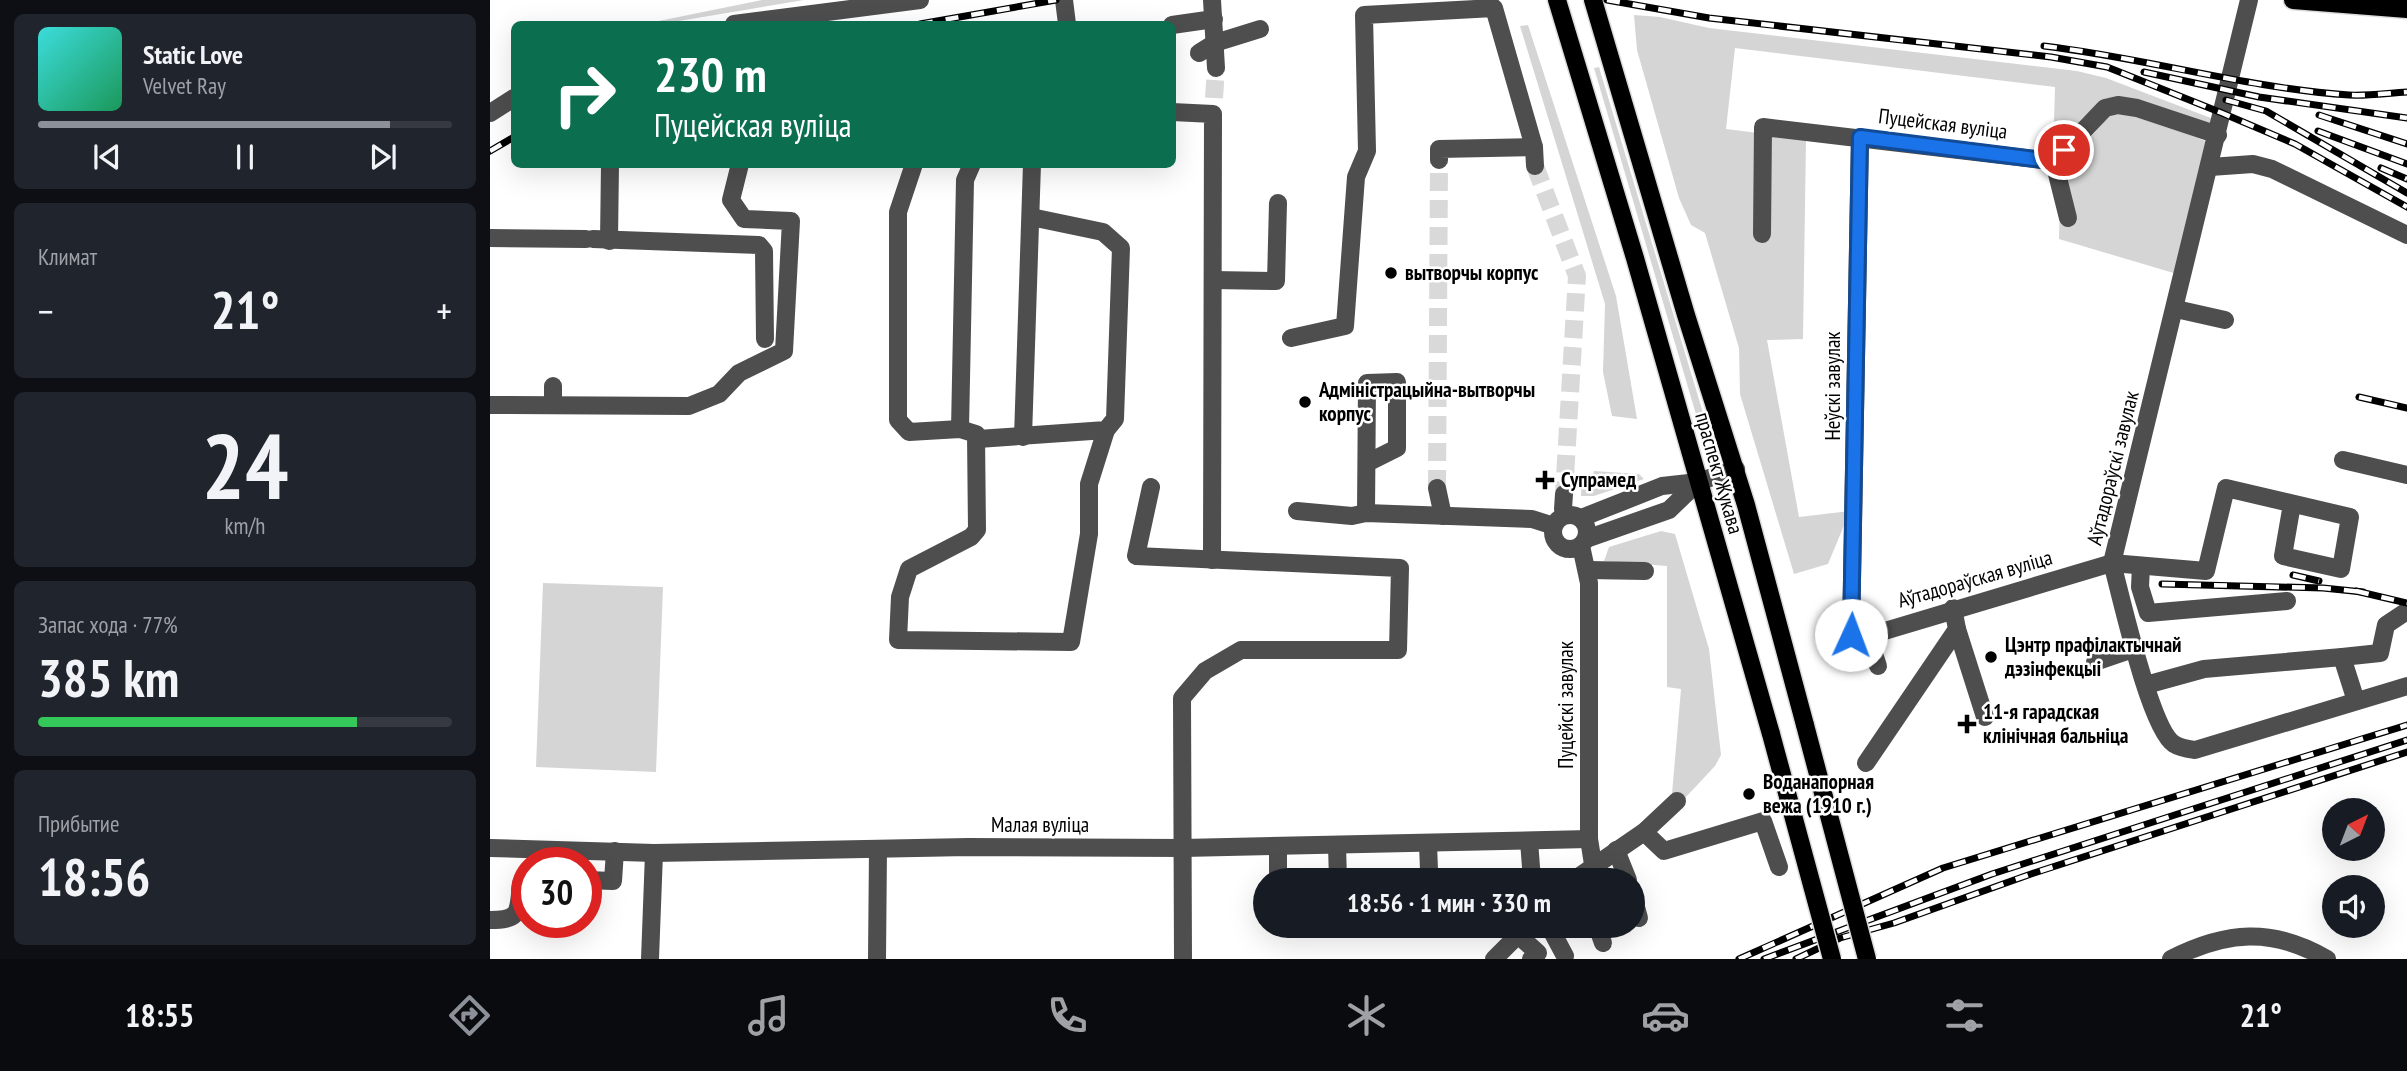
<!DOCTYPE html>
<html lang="ru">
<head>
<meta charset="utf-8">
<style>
	:root { --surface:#171b24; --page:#20242c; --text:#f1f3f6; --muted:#9ea1a6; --line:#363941; --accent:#8c9099 }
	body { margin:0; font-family:"PT Sans Narrow",sans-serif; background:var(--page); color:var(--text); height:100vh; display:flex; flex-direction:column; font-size:26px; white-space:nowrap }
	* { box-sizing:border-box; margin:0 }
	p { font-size:23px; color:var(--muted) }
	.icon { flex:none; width:38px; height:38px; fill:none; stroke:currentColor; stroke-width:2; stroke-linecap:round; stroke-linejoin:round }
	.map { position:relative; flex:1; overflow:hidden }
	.side { display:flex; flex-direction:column; gap:14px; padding:14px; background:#0d0f14; width:490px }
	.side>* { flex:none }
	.banner { position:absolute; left:21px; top:21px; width:665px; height:147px; border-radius:10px; box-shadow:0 7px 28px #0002; background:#0b6e4f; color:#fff; overflow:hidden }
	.needle { width:46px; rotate:42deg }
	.fabs { position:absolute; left:1832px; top:798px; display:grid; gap:14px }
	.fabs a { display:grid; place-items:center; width:63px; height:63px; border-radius:50%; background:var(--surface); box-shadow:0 7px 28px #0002; font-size:35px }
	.speed { position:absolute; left:21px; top:847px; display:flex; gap:14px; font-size:35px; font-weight:700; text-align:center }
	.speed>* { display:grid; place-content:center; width:91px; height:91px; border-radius:50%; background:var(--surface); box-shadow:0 7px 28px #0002; line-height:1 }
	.speed .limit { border:10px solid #d22; background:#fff; color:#111 }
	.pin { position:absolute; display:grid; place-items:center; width:60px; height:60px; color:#fff; margin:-30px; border:4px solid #fff; border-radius:50%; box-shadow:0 2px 7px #0007 }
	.me { position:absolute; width:77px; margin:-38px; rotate:2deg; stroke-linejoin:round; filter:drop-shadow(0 0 5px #0008) }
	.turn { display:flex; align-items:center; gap:24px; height:147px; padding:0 28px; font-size:32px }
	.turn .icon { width:91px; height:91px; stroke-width:2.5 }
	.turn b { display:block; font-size:49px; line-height:60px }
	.big { font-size:52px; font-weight:600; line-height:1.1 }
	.side .tile { flex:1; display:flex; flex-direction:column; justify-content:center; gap:10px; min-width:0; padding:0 24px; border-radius:10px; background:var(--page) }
	.side .dial { align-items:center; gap:0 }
	.dial b { font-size:91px; line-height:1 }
	.song { display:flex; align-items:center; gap:21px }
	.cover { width:84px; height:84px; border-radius:10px; background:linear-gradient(135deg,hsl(180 70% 55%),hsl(150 70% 35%)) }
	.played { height:7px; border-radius:4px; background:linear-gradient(90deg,var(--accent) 85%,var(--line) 85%) }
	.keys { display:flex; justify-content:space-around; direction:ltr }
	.heat { display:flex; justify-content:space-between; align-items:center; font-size:38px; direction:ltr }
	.charge { height:10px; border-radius:5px; background:linear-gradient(90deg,#34c759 77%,var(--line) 0) }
	.trip { position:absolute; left:763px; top:868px; width:392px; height:70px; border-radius:35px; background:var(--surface); box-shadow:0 7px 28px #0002; font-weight:600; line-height:70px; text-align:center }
	.dock { display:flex; height:112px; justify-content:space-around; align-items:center; background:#090b0e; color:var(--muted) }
	.dock .icon { width:49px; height:49px }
	.dock .selected { color:var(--accent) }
	.dock b { font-size:32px; color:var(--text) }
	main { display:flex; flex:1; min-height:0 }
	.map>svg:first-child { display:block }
</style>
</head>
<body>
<main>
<section class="side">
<div class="tile">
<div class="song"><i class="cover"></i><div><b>Static Love</b><p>Velvet Ray</p></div></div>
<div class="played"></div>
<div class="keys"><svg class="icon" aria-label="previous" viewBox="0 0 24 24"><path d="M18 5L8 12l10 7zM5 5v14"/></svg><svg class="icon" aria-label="pause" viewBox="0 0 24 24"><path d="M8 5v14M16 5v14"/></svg><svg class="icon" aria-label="next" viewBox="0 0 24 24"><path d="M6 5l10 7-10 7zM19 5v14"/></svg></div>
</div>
<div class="tile"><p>Климат</p>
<div class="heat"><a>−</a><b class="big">21°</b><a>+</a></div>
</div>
<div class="tile dial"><b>24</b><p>km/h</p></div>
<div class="tile"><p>Запас хода · 77%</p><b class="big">385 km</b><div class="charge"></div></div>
<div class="tile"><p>Прибытие</p><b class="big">18:56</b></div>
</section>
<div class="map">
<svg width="1917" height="959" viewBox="0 0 1917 959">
	<rect width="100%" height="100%" fill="#fff"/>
	<g fill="#d5d5d5">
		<polygon points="272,0 314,0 171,24 154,24"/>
		<polygon points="1144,15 1170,17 1219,28 1587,71 1616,78 1726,120 1724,129 1626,98 1563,153 1565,87 1245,48 1236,129 1316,139 1313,339 1277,340 1309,517 1360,511 1338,564 1304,574 1250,394 1249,348 1215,233 1201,225 1189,198 1147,50"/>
		<polygon points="1038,25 1126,296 1147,419 1122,416 1113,372 1115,304 1030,26"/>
		<polygon points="1109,67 1217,426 1210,428 1104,68"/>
		<polygon points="1623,112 1648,113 1720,143 1687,274 1569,239 1571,170"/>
		<polygon points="1104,471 1149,474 1154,479 1104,496 1091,496 1092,474 1103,474"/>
		<polygon points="1171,531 1185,534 1219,649 1231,755 1225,766 1195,798 1182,794 1191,689 1177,687 1177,566 1114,561 1119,547"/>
		<polygon points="53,583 173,587 166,772 46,767"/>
	</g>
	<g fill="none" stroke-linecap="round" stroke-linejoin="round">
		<g stroke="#d9d9d9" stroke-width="18" stroke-dasharray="18 9" stroke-linecap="butt">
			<polyline points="724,98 726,68"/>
			<polyline points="1045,166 1087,276 1074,494"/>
			<polyline points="947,488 949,160"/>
		</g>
		<defs>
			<g id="major">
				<polyline points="1067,0 1145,258 1281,734"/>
				<polyline points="1103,0 1196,315 1256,505 1315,725"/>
				<polyline points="1803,0 1917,9"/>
			</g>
		</defs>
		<use href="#major" stroke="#dbdbdb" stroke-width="21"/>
		<g stroke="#4e4e4e" stroke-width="18">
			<polyline points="574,0 577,24"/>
			<polyline points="722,0 726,68"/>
			<path d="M1759 0 1622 563C1631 596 1660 729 1684 744 1690 748 1698 749 1705 750L1917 686"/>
			<polyline points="244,24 430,0"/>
			<polyline points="682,25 724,19"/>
			<polyline points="709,53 725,43 770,29"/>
			<polyline points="682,112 723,114 722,560"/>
			<polyline points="0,113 24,98"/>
			<polyline points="1370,137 1361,635 1378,636 1622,563 1716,571 1736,488 1860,517 1851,569 1793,556 1802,504"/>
			<polyline points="1563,158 1578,218"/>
			<polyline points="949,160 949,149 1044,147"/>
			<polyline points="424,164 408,212 408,420 419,432 470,429 486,434 487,530 481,537 419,569 410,597 408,640 581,642 599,534 599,484 616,430"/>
			<polyline points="1720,167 1763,164 1782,169 1917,235"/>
			<polyline points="1272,234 1273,127 1553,160 1575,150 1615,108 1628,105 1647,108 1728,135"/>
			<polyline points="0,238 96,239"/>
			<polyline points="103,239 269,245 274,251 275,339"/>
			<polyline points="119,241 120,164"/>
			<polyline points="723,280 786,281 788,203"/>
			<polyline points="1686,309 1735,320"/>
			<polyline points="801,338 855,326 866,177 877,151 874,15 1004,8 1044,147 1045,166"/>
			<polyline points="0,405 199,406 229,394 249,373 294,351 301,221 254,219 241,200 250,164"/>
			<polyline points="63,405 63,386"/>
			<polyline points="470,429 475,180 482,164"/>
			<polyline points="533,437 542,164"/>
			<polyline points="488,439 616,430 625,419 631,248 613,232 541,217"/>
			<polyline points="1853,460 1917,475"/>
			<polyline points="661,487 646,556 910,568 908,650 751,650 715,671 692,698 693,959"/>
			<polyline points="947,488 953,516"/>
			<polyline points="1074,494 1073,509 1077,515"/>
			<polyline points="807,511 862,516 876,513 1042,519 1064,526"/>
			<polyline points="876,513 877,383 907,382 907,448 877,463"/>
			<circle cx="1080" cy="532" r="17"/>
			<polyline points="1091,518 1172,486 1208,482 1246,469"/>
			<polyline points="1096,539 1179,510 1208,482"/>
			<polyline points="1091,546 1099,583 1099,839 1103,864"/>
			<polyline points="1651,566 1650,587 1658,613 1797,601"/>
			<polyline points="1098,570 1155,571"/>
			<polyline points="1467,629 1495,717"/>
			<polyline points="1378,636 1388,666"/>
			<polyline points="1852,657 1890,653 1896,625 1917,611"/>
			<polyline points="1605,662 1643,649"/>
			<polyline points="1656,685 1714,669 1852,657 1866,701"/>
			<polyline points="1376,763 1467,629 1463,608"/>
			<polyline points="1154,832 1174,851 1273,821 1289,867"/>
			<polyline points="1039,841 1042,880"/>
			<polyline points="938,844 939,870"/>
			<polyline points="788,846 788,880"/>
			<polyline points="847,846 848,880"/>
			<polyline points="0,848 164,853 478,847 693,848 1099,839"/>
			<polyline points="1126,850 1138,880"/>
			<polyline points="96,880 123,881 125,851"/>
			<polyline points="1084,880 1154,832 1187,801"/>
			<polyline points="1143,896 1149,918"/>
			<path d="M0 920C31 920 28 912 31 884L37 880"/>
			<polyline points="1059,926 1075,956"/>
			<polyline points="1107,926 1113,943"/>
			<polyline points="1028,935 1048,953 1041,959"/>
			<polyline points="160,959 164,853"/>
			<polyline points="387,959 388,849"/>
			<polyline points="1004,959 1037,926"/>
			<path d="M1681 959C1736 931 1782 927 1837 959"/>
		</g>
		<use href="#major" stroke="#000" stroke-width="18"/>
		<defs>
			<g id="rail">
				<polyline points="1117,0 1219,18 1561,57 1617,67 1732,113 1805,144 1917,207"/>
				<polyline points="430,24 566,0"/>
				<path d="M1554 46C1656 58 1756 88 1859 95 1878 96 1898 93 1917 92"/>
				<polyline points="1654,72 1769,97 1917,118"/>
				<polyline points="1736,100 1776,111 1917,193"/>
				<polyline points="1829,115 1917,144"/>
				<polyline points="1828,131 1917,164"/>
				<polyline points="0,151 24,137"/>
				<polyline points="1891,168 1917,179"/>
				<polyline points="1869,397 1917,408"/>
				<polyline points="1803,575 1829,581"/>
				<polyline points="1672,584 1833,588 1873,592"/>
				<polyline points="1866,591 1917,603"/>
				<polyline points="1249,959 1453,868 1917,725"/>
				<polyline points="1274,959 1502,874 1917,740"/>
				<polyline points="1306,959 1350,938 1404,923 1541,874 1917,752"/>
			</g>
		</defs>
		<use href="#rail" stroke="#000" stroke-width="7"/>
		<use href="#rail" stroke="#fff" stroke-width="4.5" stroke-dasharray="13" stroke-linecap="butt"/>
		<defs>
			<g id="major-bridge">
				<polyline points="1315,725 1377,959"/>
				<polyline points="1281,734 1342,959"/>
			</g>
		</defs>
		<use href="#major-bridge" stroke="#dbdbdb" stroke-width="21" stroke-linecap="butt"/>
		<use href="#major-bridge" stroke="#000" stroke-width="18"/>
	</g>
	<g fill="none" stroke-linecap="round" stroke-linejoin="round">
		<defs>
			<polyline id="route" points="1361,635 1370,137 1553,160 1574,150"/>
		</defs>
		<use href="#route" stroke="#114b97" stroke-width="18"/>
		<use href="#route" stroke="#1a73e8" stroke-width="12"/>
	</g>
	<g fill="#000" stroke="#fff" stroke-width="2.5">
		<circle cx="901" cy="273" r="7"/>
		<circle cx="815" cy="402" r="7"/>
		<path d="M1051.5 469.5h7v7h7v7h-7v7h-7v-7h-7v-7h7z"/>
		<circle cx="1501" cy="657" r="7"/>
		<path d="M1473.5 713.5h7v7h7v7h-7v7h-7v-7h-7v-7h7z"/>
		<circle cx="1259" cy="794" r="7"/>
	</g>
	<g text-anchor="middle" stroke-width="5" stroke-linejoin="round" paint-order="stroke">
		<g font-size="21" fill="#000" stroke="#fff">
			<text transform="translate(1453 124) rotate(7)" y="7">Пуцейская вуліца</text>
			<text transform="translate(1343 386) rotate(-90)" y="7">Неўскі завулак</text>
			<text transform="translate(1623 468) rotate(-76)" y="7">Аўтадораўскі завулак</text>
			<text transform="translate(1229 473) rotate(74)" y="7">праспект Жукава</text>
			<text transform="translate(1485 579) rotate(-16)" y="7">Аўтадораўская вуліца</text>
			<text transform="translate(1076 705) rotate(-90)" y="7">Пуцейскі завулак</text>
			<text x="550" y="832">Малая вуліца</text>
		</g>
		<g font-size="21" font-weight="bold" fill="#000" stroke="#fff" text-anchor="start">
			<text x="915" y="280">вытворчы корпус</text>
			<text x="829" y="397">Адміністрацыйна-вытворчы<tspan x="829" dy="24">корпус</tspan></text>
			<text x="1071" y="487">Супрамед</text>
			<text x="1515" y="652">Цэнтр прафілактычнай<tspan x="1515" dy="24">дэзінфекцыі</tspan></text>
			<text x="1493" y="719">11-я гарадская<tspan x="1493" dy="24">клінічная бальніца</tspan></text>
			<text x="1273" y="789">Воданапорная<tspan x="1273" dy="24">вежа (1910 г.)</tspan></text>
		</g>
	</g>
</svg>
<div class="fabs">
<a><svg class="needle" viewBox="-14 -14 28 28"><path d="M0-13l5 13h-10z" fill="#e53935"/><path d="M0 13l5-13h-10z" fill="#9ea1a6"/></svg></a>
<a><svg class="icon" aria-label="sound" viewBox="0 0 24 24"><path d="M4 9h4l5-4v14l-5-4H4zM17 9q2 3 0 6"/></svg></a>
</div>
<div class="speed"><div class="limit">30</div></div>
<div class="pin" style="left:1574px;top:150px;background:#d93025"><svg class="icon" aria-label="arrive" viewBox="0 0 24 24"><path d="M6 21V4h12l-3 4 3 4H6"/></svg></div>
<svg class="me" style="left:1361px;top:635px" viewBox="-20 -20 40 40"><circle r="19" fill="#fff"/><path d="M0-13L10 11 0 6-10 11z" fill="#1a73e8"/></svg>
<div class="trip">18:56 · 1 мин · 330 m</div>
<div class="banner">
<div class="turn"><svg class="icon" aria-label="right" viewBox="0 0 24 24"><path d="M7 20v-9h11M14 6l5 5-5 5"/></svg><div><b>230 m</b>Пуцейская вуліца</div></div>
</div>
</div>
</main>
<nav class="dock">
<b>18:55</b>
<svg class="icon selected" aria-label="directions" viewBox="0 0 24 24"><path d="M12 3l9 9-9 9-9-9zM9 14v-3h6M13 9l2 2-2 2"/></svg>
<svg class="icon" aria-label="music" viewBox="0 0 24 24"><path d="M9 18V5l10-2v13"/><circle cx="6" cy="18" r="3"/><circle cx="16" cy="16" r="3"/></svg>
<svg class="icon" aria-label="phone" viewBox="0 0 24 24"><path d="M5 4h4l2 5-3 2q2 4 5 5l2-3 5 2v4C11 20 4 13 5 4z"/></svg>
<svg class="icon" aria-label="climate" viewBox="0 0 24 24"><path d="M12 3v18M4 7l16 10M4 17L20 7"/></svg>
<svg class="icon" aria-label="car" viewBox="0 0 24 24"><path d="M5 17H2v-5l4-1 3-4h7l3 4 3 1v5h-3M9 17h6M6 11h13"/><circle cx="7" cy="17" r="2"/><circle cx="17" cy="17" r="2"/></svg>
<svg class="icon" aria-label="filters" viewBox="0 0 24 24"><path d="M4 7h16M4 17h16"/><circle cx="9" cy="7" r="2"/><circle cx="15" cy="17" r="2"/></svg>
<b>21°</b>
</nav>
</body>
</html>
